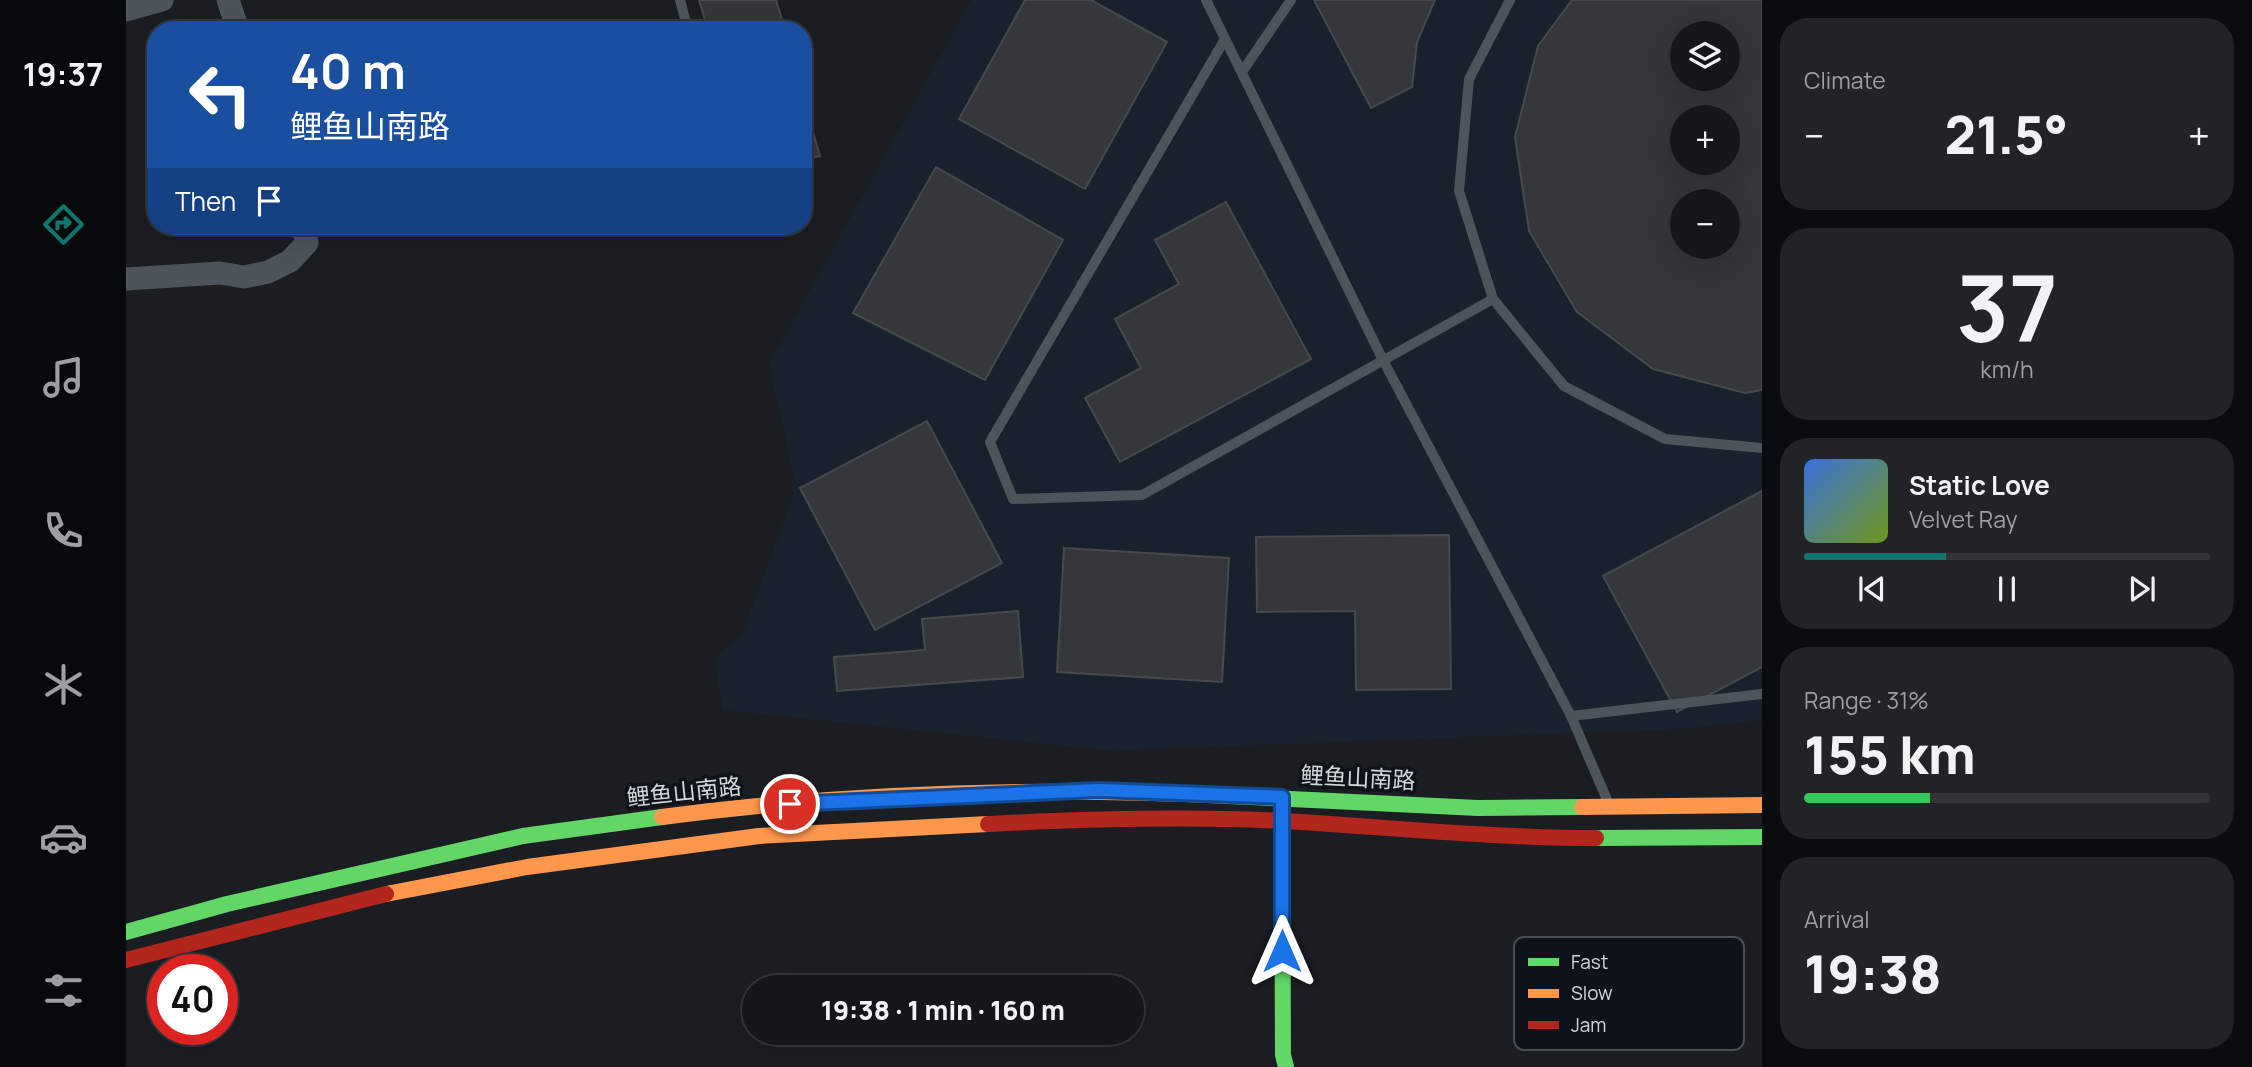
<!DOCTYPE html>
<html lang="en">
<head>
<meta charset="utf-8">
<style>
	:root { --surface:#141619; --page:#212326; --text:#f1f3f6; --muted:#9d9fa2; --line:#333538; --accent:#0f766e }
	body { margin:0; font-family:Manrope,"Noto Sans SC",sans-serif; background:var(--page); color:var(--text); height:100vh; display:flex; flex-direction:column; font-size:26px; white-space:nowrap }
	* { box-sizing:border-box; margin:0 }
	p { font-size:23px; color:var(--muted) }
	.icon { flex:none; width:38px; height:38px; fill:none; stroke:currentColor; stroke-width:2; stroke-linecap:round; stroke-linejoin:round }
	.map { position:relative; flex:1; overflow:hidden }
	.details { display:flex; flex-direction:column; gap:18px; padding:18px; background:#0b0c0e; width:490px }
	.details>* { flex:none }
	.top-card { position:absolute; left:21px; top:21px; width:665px; height:214px; border-radius:28px; box-shadow:0 7px 28px #0002,0 0 0 2px var(--line); background:#1a4fa0; color:#fff; overflow:hidden }
	.tools { position:absolute; left:1544px; top:21px; display:grid; gap:14px }
	.tools a { display:grid; place-items:center; width:70px; height:70px; border-radius:50%; background:var(--surface); box-shadow:0 7px 28px #0002,0 0 0 2px var(--line); font-size:35px }
	.speed { position:absolute; left:21px; top:954px; display:flex; gap:14px; font-size:35px; font-weight:700; text-align:center }
	.speed>* { display:grid; place-content:center; width:91px; height:91px; border-radius:50%; background:var(--surface); box-shadow:0 7px 28px #0002,0 0 0 2px var(--line); line-height:1 }
	.speed .limit { border:10px solid #d22; background:#fff; color:#111 }
	.pin { position:absolute; display:grid; place-items:center; width:60px; height:60px; color:#fff; margin:-30px; border:4px solid #fff; border-radius:50%; box-shadow:0 2px 7px #0007 }
	.me { position:absolute; width:77px; margin:-38px; rotate:0deg; stroke-linejoin:round; filter:drop-shadow(0 0 5px #0008) }
	.turn { display:flex; align-items:center; gap:24px; height:147px; padding:0 28px; font-size:32px }
	.turn .icon { width:91px; height:91px; stroke-width:2.5 }
	.turn b { display:block; font-size:49px; line-height:60px }
	.then { display:flex; align-items:center; height:66px; padding:0 28px; background:#0003; gap:14px; font-size:26px }
	.big { font-size:52px; font-weight:800; line-height:1.1 }
	.details .widget { flex:1; display:flex; flex-direction:column; justify-content:center; gap:10px; min-width:0; padding:0 24px; border-radius:28px; background:var(--page) }
	.details .dial { align-items:center; gap:0 }
	.dial b { font-size:91px; line-height:1 }
	.song { display:flex; align-items:center; gap:21px }
	.cover { width:84px; height:84px; border-radius:10px; background:linear-gradient(135deg,hsl(220 70% 55%),hsl(80 70% 35%)) }
	.played { height:7px; border-radius:4px; background:linear-gradient(90deg,var(--accent) 35%,var(--line) 35%) }
	.keys { display:flex; justify-content:space-around; direction:ltr }
	.heat { display:flex; justify-content:space-between; align-items:center; font-size:38px; direction:ltr }
	.charge { height:10px; border-radius:5px; background:linear-gradient(90deg,#34c759 31%,var(--line) 0) }
	.trip { position:absolute; left:616px; top:975px; width:402px; height:70px; border-radius:35px; background:var(--surface); box-shadow:0 7px 28px #0002,0 0 0 2px var(--line); font-weight:800; line-height:70px; text-align:center }
	main { display:flex; flex:1; min-height:0 }
	.tab-bar { display:flex; flex-direction:column; width:126px; justify-content:space-around; align-items:center; background:#08090a; color:var(--muted) }
	.tab-bar .icon { width:49px; height:49px }
	.tab-bar .active { color:var(--accent) }
	.tab-bar b { font-size:32px; color:var(--text) }
	.map>svg:first-child { display:block }
</style>
</head>
<body>
<main>
<nav class="tab-bar">
<b>19:37</b>
<svg class="icon active" aria-label="directions" viewBox="0 0 24 24"><path d="M12 3l9 9-9 9-9-9zM9 14v-3h6M13 9l2 2-2 2"/></svg>
<svg class="icon" aria-label="music" viewBox="0 0 24 24"><path d="M9 18V5l10-2v13"/><circle cx="6" cy="18" r="3"/><circle cx="16" cy="16" r="3"/></svg>
<svg class="icon" aria-label="phone" viewBox="0 0 24 24"><path d="M5 4h4l2 5-3 2q2 4 5 5l2-3 5 2v4C11 20 4 13 5 4z"/></svg>
<svg class="icon" aria-label="climate" viewBox="0 0 24 24"><path d="M12 3v18M4 7l16 10M4 17L20 7"/></svg>
<svg class="icon" aria-label="car" viewBox="0 0 24 24"><path d="M5 17H2v-5l4-1 3-4h7l3 4 3 1v5h-3M9 17h6M6 11h13"/><circle cx="7" cy="17" r="2"/><circle cx="17" cy="17" r="2"/></svg>
<svg class="icon" aria-label="filters" viewBox="0 0 24 24"><path d="M4 7h16M4 17h16"/><circle cx="9" cy="7" r="2"/><circle cx="15" cy="17" r="2"/></svg>
</nav>
<div class="map">
<svg width="1636" height="1067" viewBox="0 0 1636 1067">
	<rect width="100%" height="100%" fill="#1a1d21"/>
	<path fill="#19212c" fill-rule="evenodd" d="M845 0H1636V720L1559 729 985 751 596 710 589 658 617 632 670 487 643 364ZM1556 33H1601V79H1556ZM1556 117H1601V163H1556ZM1556 201H1601V247H1556Z"/>
	<g fill="#34373a" stroke="#46494d" stroke-width="2" fill-rule="evenodd">
		<polygon points="573,0 650,0 659,30 582,30"/>
		<polygon points="899,0 965,0 1041,42 959,189 833,119"/>
		<polygon points="1188,0 1309,0 1291,42 1286,87 1245,108"/>
		<path d="M1446 0H1636V390L1619 393 1527 369 1451 312 1403 231 1389 137 1412 46ZM1556 33H1601V79H1556ZM1556 117H1601V163H1556ZM1556 201H1601V247H1556Z"/>
		<polygon points="677,97 694,156 677,160"/>
		<polygon points="810,167 937,240 859,380 727,313"/>
		<polygon points="1100,202 1185,359 994,462 959,398 1015,368 989,319 1053,284 1029,240"/>
		<polygon points="801,421 876,563 749,630 674,488"/>
		<polygon points="1636,491 1636,667 1551,712 1477,576"/>
		<polygon points="1323,535 1325,689 1230,690 1229,611 1131,612 1130,537"/>
		<polygon points="938,548 1103,558 1096,682 931,672"/>
		<polygon points="892,611 897,677 711,691 708,657 799,650 796,619"/>
	</g>
	<g fill="none" stroke-linecap="round" stroke-linejoin="round">
		<g stroke="#4e545c" stroke-width="10">
			<polyline points="554,0 562,30"/>
			<polyline points="1080,0 1257,360 1445,716 1482,802"/>
			<polyline points="1384,0 1343,79 1333,191 1367,299 1438,386 1539,439 1636,448"/>
			<polyline points="1099,39 864,442 887,499 1016,495 1367,299"/>
			<polyline points="1116,72 1165,0"/>
			<polyline points="1445,716 1636,694"/>
		</g>
		<g stroke="#4e545c" stroke-width="23">
			<polyline points="102,0 112,30"/>
			<polyline points="0,10 36,0"/>
			<polyline points="0,279 94,273 118,277 142,272 164,261 181,243 176,226"/>
		</g>
		<g stroke="#63d668" stroke-width="16">
			<polyline points="1103,796 1352,808 1456,807"/>
			<polyline points="1156,799 1157,1055 1160,1067"/>
			<polyline points="1470,838 1636,837"/>
			<polyline points="0,932 101,904 397,836 536,817"/>
		</g>
		<g stroke="#ff974d" stroke-width="16">
			<polyline points="1456,807 1636,805"/>
			<path d="M536 817C723 792 914 787 1103 796"/>
			<polyline points="260,894 401,867 633,836 862,824"/>
		</g>
		<g stroke="#b3261e" stroke-width="16">
			<path d="M862 824C960 819 1059 816 1158 821 1262 827 1365 838 1470 838"/>
			<polyline points="0,960 260,894"/>
		</g>
	</g>
	<g fill="none" stroke-linecap="round" stroke-linejoin="round">
		<defs>
			<polyline id="route" points="664,804 973,790 1156,797 1156,951"/>
		</defs>
		<use href="#route" stroke="#114b97" stroke-width="18"/>
		<use href="#route" stroke="#1a73e8" stroke-width="12"/>
	</g>
	<g text-anchor="middle" stroke-width="7" stroke-linejoin="round" paint-order="stroke">
		<g font-size="23" fill="#d3d7dc" stroke="#0e131a">
			<text transform="translate(1232 778) rotate(3)" y="8">鲤鱼山南路</text>
			<text transform="translate(558 792) rotate(-6)" y="8">鲤鱼山南路</text>
		</g>
	</g>
	<rect x="1388" y="937" width="230" height="113" rx="10" fill="#0e131a" stroke="#494e54" stroke-width="2"/>
	<rect x="1402" y="958" width="31" height="8" fill="#63d668"/>
	<rect x="1402" y="989" width="31" height="9" fill="#ff974d"/>
	<rect x="1402" y="1021" width="31" height="8" fill="#b3261e"/>
	<g font-size="19" fill="#d3d7dc">
		<text x="1445" y="969">Fast</text>
		<text x="1445" y="1000">Slow</text>
		<text x="1445" y="1032">Jam</text>
	</g>
</svg>
<div class="tools">
<a><svg class="icon" aria-label="layers" viewBox="0 0 24 24"><path d="M12 4l9 5-9 5-9-5zM3 14l9 5 9-5"/></svg></a>
<a>+</a>
<a>−</a>
</div>
<div class="speed"><div class="limit">40</div></div>
<div class="pin" style="left:664px;top:804px;background:#d93025"><svg class="icon" aria-label="arrive" viewBox="0 0 24 24"><path d="M6 21V4h12l-3 4 3 4H6"/></svg></div>
<svg class="me" style="left:1156px;top:951px" viewBox="-20 -20 40 40"><path d="M0-17L14 15 0 8-14 15z" fill="#1a73e8" stroke="#fff" stroke-width="4"/></svg>
<div class="trip">19:38 · 1 min · 160 m</div>
<div class="top-card">
<div class="turn"><svg class="icon" aria-label="left" viewBox="0 0 24 24"><path d="M17 20v-9H6M10 6l-5 5 5 5"/></svg><div><b>40 m</b>鲤鱼山南路</div></div>
<div class="then">Then<svg class="icon" aria-label="arrive" viewBox="0 0 24 24"><path d="M6 21V4h12l-3 4 3 4H6"/></svg></div>
</div>
</div>
<section class="details">
<div class="widget"><p>Climate</p>
<div class="heat"><a>−</a><b class="big">21.5°</b><a>+</a></div>
</div>
<div class="widget dial"><b>37</b><p>km/h</p></div>
<div class="widget">
<div class="song"><i class="cover"></i><div><b>Static Love</b><p>Velvet Ray</p></div></div>
<div class="played"></div>
<div class="keys"><svg class="icon" aria-label="previous" viewBox="0 0 24 24"><path d="M18 5L8 12l10 7zM5 5v14"/></svg><svg class="icon" aria-label="pause" viewBox="0 0 24 24"><path d="M8 5v14M16 5v14"/></svg><svg class="icon" aria-label="next" viewBox="0 0 24 24"><path d="M6 5l10 7-10 7zM19 5v14"/></svg></div>
</div>
<div class="widget"><p>Range · 31%</p><b class="big">155 km</b><div class="charge"></div></div>
<div class="widget"><p>Arrival</p><b class="big">19:38</b></div>
</section>
</main>
</body>
</html>
